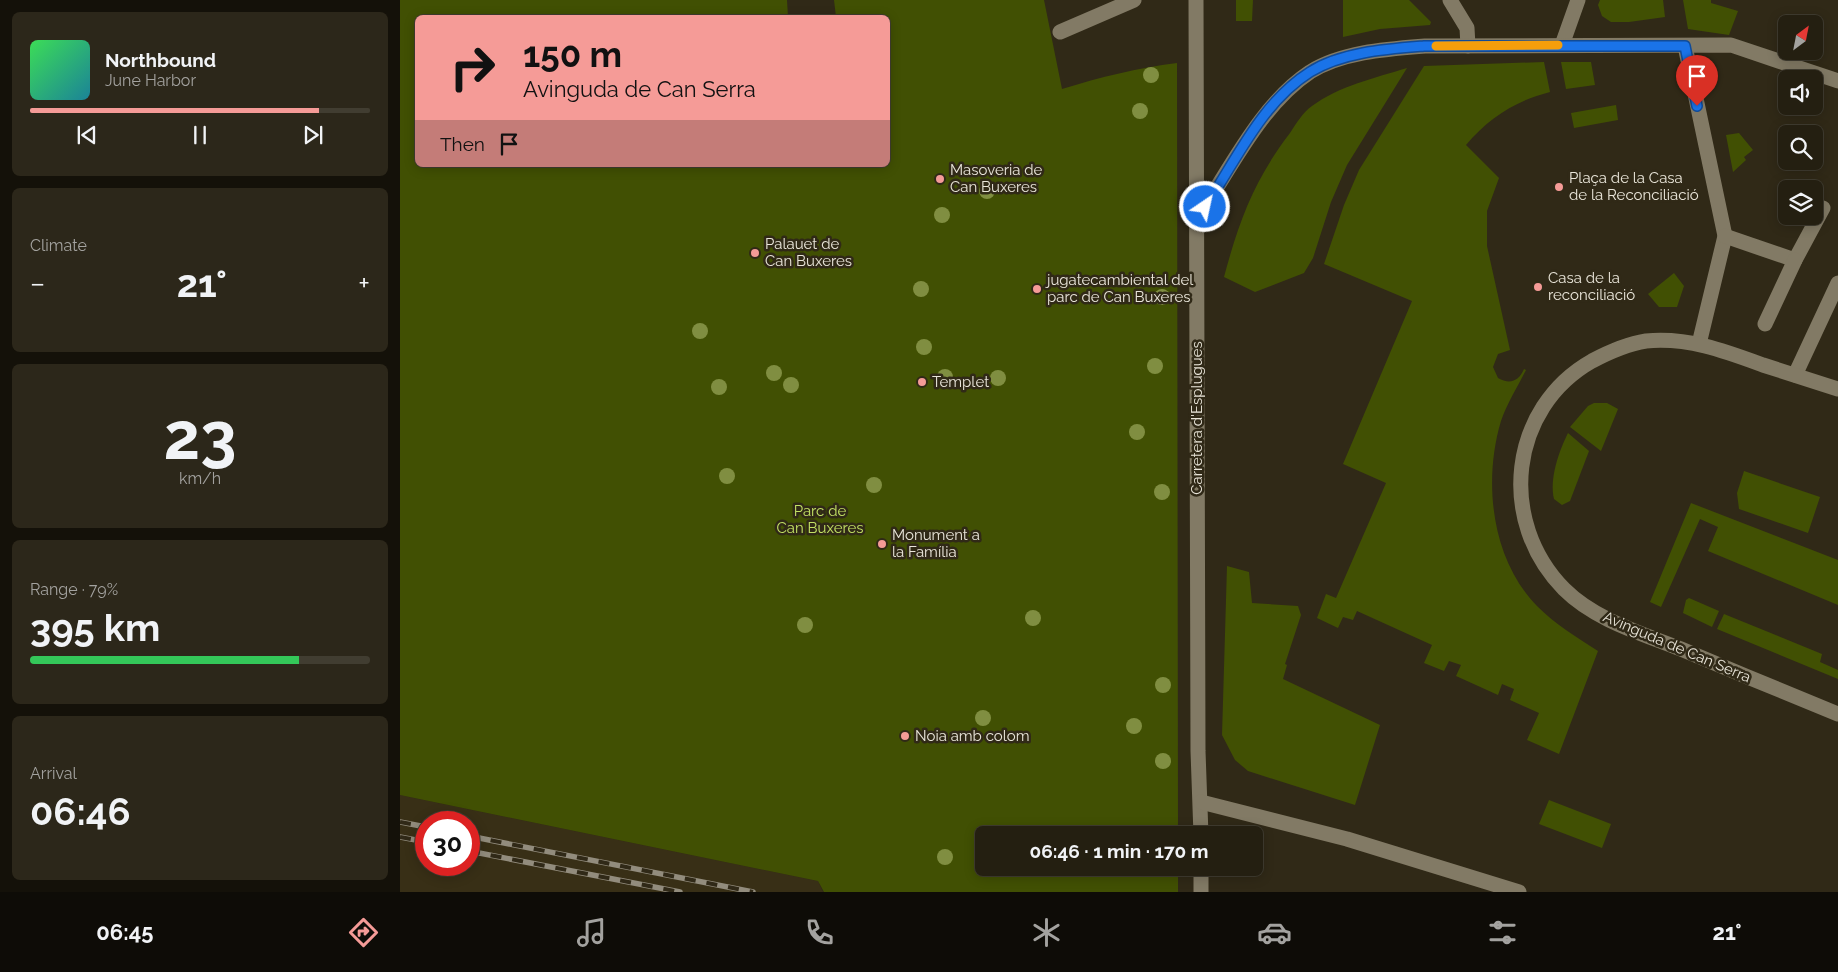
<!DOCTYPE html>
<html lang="en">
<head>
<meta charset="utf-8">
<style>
	:root { --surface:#241f11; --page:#2c271a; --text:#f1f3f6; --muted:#a3a29f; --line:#413d31; --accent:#f59b97 }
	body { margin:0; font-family:Raleway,sans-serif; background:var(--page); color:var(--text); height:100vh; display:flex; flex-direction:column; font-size:19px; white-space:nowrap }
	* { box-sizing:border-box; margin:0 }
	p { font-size:16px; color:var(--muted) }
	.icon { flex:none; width:28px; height:28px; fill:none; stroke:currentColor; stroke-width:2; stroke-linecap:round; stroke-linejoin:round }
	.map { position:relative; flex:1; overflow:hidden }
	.sheet { display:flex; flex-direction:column; gap:12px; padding:12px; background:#141109; width:400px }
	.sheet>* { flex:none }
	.banner { position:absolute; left:15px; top:15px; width:475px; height:152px; border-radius:8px; box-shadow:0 2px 12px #0003,0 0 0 1px var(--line); background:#f59b97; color:#111; overflow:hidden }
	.needle { width:32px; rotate:32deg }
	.buttons { position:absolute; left:1378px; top:15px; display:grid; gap:10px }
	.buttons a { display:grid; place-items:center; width:45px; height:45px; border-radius:8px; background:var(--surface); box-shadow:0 2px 12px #0003,0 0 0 1px var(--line); font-size:25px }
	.speed { position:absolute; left:15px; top:811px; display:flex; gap:10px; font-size:25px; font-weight:700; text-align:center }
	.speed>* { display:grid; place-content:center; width:65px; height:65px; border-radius:50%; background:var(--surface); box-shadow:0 2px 12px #0003,0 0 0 1px var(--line); line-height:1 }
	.speed .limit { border:8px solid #d22; background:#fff; color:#111 }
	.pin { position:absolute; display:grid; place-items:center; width:42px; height:42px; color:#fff; margin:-51px -21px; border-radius:50% 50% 50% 0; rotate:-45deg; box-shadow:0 0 5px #0007 }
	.pin .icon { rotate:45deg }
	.me { position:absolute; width:55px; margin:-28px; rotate:34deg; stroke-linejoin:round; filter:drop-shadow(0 0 4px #0008) }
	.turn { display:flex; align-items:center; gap:18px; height:105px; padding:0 25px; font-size:22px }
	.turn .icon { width:65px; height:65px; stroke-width:2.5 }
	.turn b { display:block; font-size:35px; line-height:42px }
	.then { display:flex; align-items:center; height:48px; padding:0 25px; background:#0003; gap:10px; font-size:19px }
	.big { font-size:38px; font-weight:700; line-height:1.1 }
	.sheet .card { flex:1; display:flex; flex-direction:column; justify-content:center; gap:8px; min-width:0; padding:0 18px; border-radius:8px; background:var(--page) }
	.sheet .dial { align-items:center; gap:0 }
	.dial b { font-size:65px; line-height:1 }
	.song { display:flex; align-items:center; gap:15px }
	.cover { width:60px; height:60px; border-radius:8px; background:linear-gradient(135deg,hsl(130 70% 55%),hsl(190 70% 35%)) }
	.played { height:5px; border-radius:2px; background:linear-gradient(90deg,var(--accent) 85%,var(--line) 85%) }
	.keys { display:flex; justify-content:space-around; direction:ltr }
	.heat { display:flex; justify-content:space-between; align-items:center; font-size:28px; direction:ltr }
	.charge { height:8px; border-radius:4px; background:linear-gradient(90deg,#34c759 79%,var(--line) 0) }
	.trip { position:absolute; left:575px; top:826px; width:288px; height:50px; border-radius:8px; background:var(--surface); box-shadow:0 2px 12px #0003,0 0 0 1px var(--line); font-weight:700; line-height:50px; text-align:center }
	.tab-bar { display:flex; height:80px; justify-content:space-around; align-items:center; background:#0e0c07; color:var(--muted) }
	.tab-bar .icon { width:35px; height:35px }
	.tab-bar .current { color:var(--accent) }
	.tab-bar b { font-size:22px; color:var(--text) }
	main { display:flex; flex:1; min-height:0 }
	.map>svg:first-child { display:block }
</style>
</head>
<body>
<main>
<section class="sheet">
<div class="card">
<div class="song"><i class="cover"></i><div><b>Northbound</b><p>June Harbor</p></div></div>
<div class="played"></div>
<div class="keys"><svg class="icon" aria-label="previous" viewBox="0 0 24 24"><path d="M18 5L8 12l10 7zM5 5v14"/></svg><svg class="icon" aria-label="pause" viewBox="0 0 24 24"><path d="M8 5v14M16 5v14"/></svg><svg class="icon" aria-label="next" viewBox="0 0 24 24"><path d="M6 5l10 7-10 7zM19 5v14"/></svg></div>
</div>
<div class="card"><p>Climate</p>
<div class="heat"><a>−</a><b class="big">21°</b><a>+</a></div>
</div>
<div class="card dial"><b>23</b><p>km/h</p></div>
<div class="card"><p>Range · 79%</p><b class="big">395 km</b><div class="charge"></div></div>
<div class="card"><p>Arrival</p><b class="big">06:46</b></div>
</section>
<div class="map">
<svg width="1438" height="892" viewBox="0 0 1438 892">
	<rect width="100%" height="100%" fill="#302917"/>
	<path fill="#382f16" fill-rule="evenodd" d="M0 795 418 881 423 892H0ZM26 822H69V865H26Z"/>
	<g fill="#415003">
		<path d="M0 0H387L388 17 18 18V165H488V18L436 17 434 0H644L662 89C701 77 737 68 777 63L778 835H584V868H778V892H424L418 881 0 795Z"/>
		<polygon points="836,0 853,0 852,21 836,21"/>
		<polygon points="943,0 1009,0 1031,22 1030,25 980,29 943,37"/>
		<polygon points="1200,0 1263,0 1265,17 1229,22 1211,22 1202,16 1198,5"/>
		<polygon points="1283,0 1311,0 1311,3 1338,11 1329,35 1288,29"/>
		<path d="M1144 62 1150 92C1115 101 1089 118 1066 145L1099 178 1087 211V246L1110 350 1098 354 1093 367 1098 378C1110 385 1119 381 1124 369L1126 370C1118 386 1107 403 1101 421 1083 481 1091 559 1137 606 1155 624 1176 637 1198 651L1159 754 1127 740 1139 713 1110 700 1114 689 1102 684 1098 695 1056 676 1061 665 1049 661 1044 671 1024 663 1032 645 957 611 953 620 943 617 938 628 917 618 926 594 936 598 986 483 943 464 1012 301 924 264 944 205 959 170 1024 66Z"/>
		<polygon points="1161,62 1191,62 1195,85 1166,89"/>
		<path d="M1007 68 947 165 931 202 913 258 904 273 855 292 824 277C839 221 854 180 890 133 896 124 903 112 912 106 939 86 975 78 1007 68Z"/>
		<polygon points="1216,105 1218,120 1174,128 1171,113"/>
		<polygon points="1339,133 1353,150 1344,157 1346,160 1333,172 1326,135"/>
		<polygon points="1274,273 1284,286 1277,307 1259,307 1248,294"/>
		<polygon points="1194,403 1207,403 1218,409 1201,451 1170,427 1188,406"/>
		<path d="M1168 433 1189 451 1170 501 1162 505 1154 499C1149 479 1159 451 1168 433Z"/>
		<polygon points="1344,471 1420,497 1408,533 1339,509 1337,493"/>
		<polygon points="1291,503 1438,560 1438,605 1308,551 1318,527 1300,519 1261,607 1250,602"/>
		<polygon points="827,566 849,572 852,603 898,606 901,615 885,664 887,665 883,679 980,725 955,805 848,771 835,760 822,735"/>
		<polygon points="1289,598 1319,611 1312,627 1283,613 1286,600"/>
		<polygon points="1324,614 1422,654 1420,662 1438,670 1438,679 1317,629"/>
		<polygon points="1149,800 1211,824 1202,848 1139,824"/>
	</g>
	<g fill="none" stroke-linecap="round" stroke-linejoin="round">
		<g stroke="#827a65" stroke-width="15">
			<polyline points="796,0 798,751 801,835"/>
			<polyline points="1050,0 1067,28 1068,46"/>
			<polyline points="660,32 734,0"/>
			<polyline points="1162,45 1178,0"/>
			<polyline points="1285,46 1325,236 1299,344"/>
			<path d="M796 220C829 172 860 105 910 72 942 52 987 49 1025 46L1331 45 1438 81"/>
			<polyline points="1325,236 1395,260 1423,208"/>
			<polyline points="1365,324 1395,260"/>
			<polyline points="1395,375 1438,283"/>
			<path d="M1438 389C1413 381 1388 373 1363 365 1325 351 1288 337 1246 341 1227 344 1209 352 1192 361 1109 408 1097 521 1164 589 1195 620 1241 633 1281 649 1333 671 1386 693 1438 714"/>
			<polyline points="801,802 947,839 1119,892"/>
			<polyline points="801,868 801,892"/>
		</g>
		<defs>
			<g id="rail">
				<polyline points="0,822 26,827"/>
				<polyline points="69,836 353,892"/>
				<polyline points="0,837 26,842"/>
				<polyline points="69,851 280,892"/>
			</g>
		</defs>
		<use href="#rail" stroke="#928c7d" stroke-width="5.5"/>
		<use href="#rail" stroke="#302917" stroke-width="4" stroke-dasharray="11" stroke-linecap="butt"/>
	</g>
	<g fill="#808e41">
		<circle cx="751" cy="75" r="8"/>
		<circle cx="740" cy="111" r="8"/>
		<circle cx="587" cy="191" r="8"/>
		<circle cx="542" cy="215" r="8"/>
		<circle cx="521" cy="289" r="8"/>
		<circle cx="762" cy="297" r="8"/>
		<circle cx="300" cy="331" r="8"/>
		<circle cx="524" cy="347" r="8"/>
		<circle cx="755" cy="366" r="8"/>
		<circle cx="374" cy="373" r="8"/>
		<circle cx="545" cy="377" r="8"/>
		<circle cx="598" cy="378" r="8"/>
		<circle cx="391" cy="385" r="8"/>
		<circle cx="319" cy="387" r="8"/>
		<circle cx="737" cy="432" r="8"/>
		<circle cx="327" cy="476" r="8"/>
		<circle cx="474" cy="485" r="8"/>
		<circle cx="762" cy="492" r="8"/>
		<circle cx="633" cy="618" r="8"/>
		<circle cx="405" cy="625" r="8"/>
		<circle cx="763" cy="685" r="8"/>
		<circle cx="583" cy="718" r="8"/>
		<circle cx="734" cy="726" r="8"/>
		<circle cx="763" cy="761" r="8"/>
		<circle cx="545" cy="857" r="8"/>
	</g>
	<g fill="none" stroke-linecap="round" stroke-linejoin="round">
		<defs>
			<path id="route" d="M805 207C836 161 861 103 910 72 942 52 987 49 1024 46H1285L1297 106"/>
		</defs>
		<use href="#route" stroke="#114b97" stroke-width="12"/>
		<use href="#route" stroke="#1a73e8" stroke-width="9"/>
		<polyline stroke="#f59e0b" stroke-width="9" points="1036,46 1158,45"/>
	</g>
	<g fill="#f59b97" stroke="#302917" stroke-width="2">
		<circle cx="540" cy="179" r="5"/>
		<circle cx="1159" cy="187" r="5"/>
		<circle cx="355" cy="253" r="5"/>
		<circle cx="1138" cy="287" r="5"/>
		<circle cx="637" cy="289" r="5"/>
		<circle cx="522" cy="382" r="5"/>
		<circle cx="482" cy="544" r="5"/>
		<circle cx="505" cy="736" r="5"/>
	</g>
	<g text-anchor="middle" stroke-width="5" stroke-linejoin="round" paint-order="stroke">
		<g font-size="15" fill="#e9e5d9" stroke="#302917" text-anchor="start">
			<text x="550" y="175">Masoveria de<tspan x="550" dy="17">Can Buxeres</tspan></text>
			<text x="1169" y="183">Plaça de la Casa<tspan x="1169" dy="17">de la Reconciliació</tspan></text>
			<text x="365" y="249">Palauet de<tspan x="365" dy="17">Can Buxeres</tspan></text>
			<text x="1148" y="283">Casa de la<tspan x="1148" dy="17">reconciliació</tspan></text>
			<text x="647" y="285">jugatecambiental del<tspan x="647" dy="17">parc de Can Buxeres</tspan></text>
			<text x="532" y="387">Templet</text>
			<text x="492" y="540">Monument a<tspan x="492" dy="17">la Família</tspan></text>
			<text x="515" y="741">Noia amb colom</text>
		</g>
		<g font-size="15" fill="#e9e5d9" stroke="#302917">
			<text transform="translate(797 418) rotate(-90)" y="5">Carretera d'Esplugues</text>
			<text transform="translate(1277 647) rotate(23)" y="5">Avinguda de Can Serra</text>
		</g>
		<g font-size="15" fill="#c2e064" stroke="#302917">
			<text x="420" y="516">Parc de<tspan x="420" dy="17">Can Buxeres</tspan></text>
		</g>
	</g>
</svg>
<div class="buttons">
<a><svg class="needle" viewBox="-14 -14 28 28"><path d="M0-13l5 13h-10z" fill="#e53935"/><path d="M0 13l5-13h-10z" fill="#a3a29f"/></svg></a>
<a><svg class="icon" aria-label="sound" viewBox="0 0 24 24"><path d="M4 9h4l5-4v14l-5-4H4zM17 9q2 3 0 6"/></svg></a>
<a><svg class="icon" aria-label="search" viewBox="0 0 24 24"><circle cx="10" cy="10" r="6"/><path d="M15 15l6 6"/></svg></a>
<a><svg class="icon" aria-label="layers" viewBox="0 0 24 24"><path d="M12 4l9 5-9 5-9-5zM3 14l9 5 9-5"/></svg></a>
</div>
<div class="speed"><div class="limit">30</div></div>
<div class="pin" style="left:1297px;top:106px;background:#d93025"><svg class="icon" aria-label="arrive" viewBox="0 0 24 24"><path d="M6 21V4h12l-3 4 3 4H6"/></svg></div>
<svg class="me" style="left:805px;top:207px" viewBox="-20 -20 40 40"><circle r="17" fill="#1a73e8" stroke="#fff" stroke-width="3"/><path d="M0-11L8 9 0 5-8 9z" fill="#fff"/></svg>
<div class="trip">06:46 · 1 min · 170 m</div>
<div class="banner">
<div class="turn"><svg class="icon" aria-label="right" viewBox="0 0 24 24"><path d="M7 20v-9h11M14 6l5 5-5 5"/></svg><div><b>150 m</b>Avinguda de Can Serra</div></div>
<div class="then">Then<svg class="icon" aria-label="arrive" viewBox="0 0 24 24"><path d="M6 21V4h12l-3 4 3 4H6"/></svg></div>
</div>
</div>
</main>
<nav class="tab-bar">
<b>06:45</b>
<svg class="icon current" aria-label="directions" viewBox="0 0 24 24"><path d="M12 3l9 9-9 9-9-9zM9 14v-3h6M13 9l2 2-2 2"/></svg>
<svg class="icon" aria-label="music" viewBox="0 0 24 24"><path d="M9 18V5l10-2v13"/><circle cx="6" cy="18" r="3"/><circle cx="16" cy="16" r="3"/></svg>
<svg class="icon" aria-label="phone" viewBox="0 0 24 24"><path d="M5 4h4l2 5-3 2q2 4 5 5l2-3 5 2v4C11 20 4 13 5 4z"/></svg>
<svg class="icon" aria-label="climate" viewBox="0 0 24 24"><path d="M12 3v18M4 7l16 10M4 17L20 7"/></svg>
<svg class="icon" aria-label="car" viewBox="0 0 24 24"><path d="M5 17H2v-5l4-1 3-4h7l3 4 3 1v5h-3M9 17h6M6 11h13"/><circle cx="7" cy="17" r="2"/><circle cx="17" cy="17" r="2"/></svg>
<svg class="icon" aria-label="filters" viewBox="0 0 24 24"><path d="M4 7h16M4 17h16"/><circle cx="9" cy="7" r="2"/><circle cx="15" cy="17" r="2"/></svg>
<b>21°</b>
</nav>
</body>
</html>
